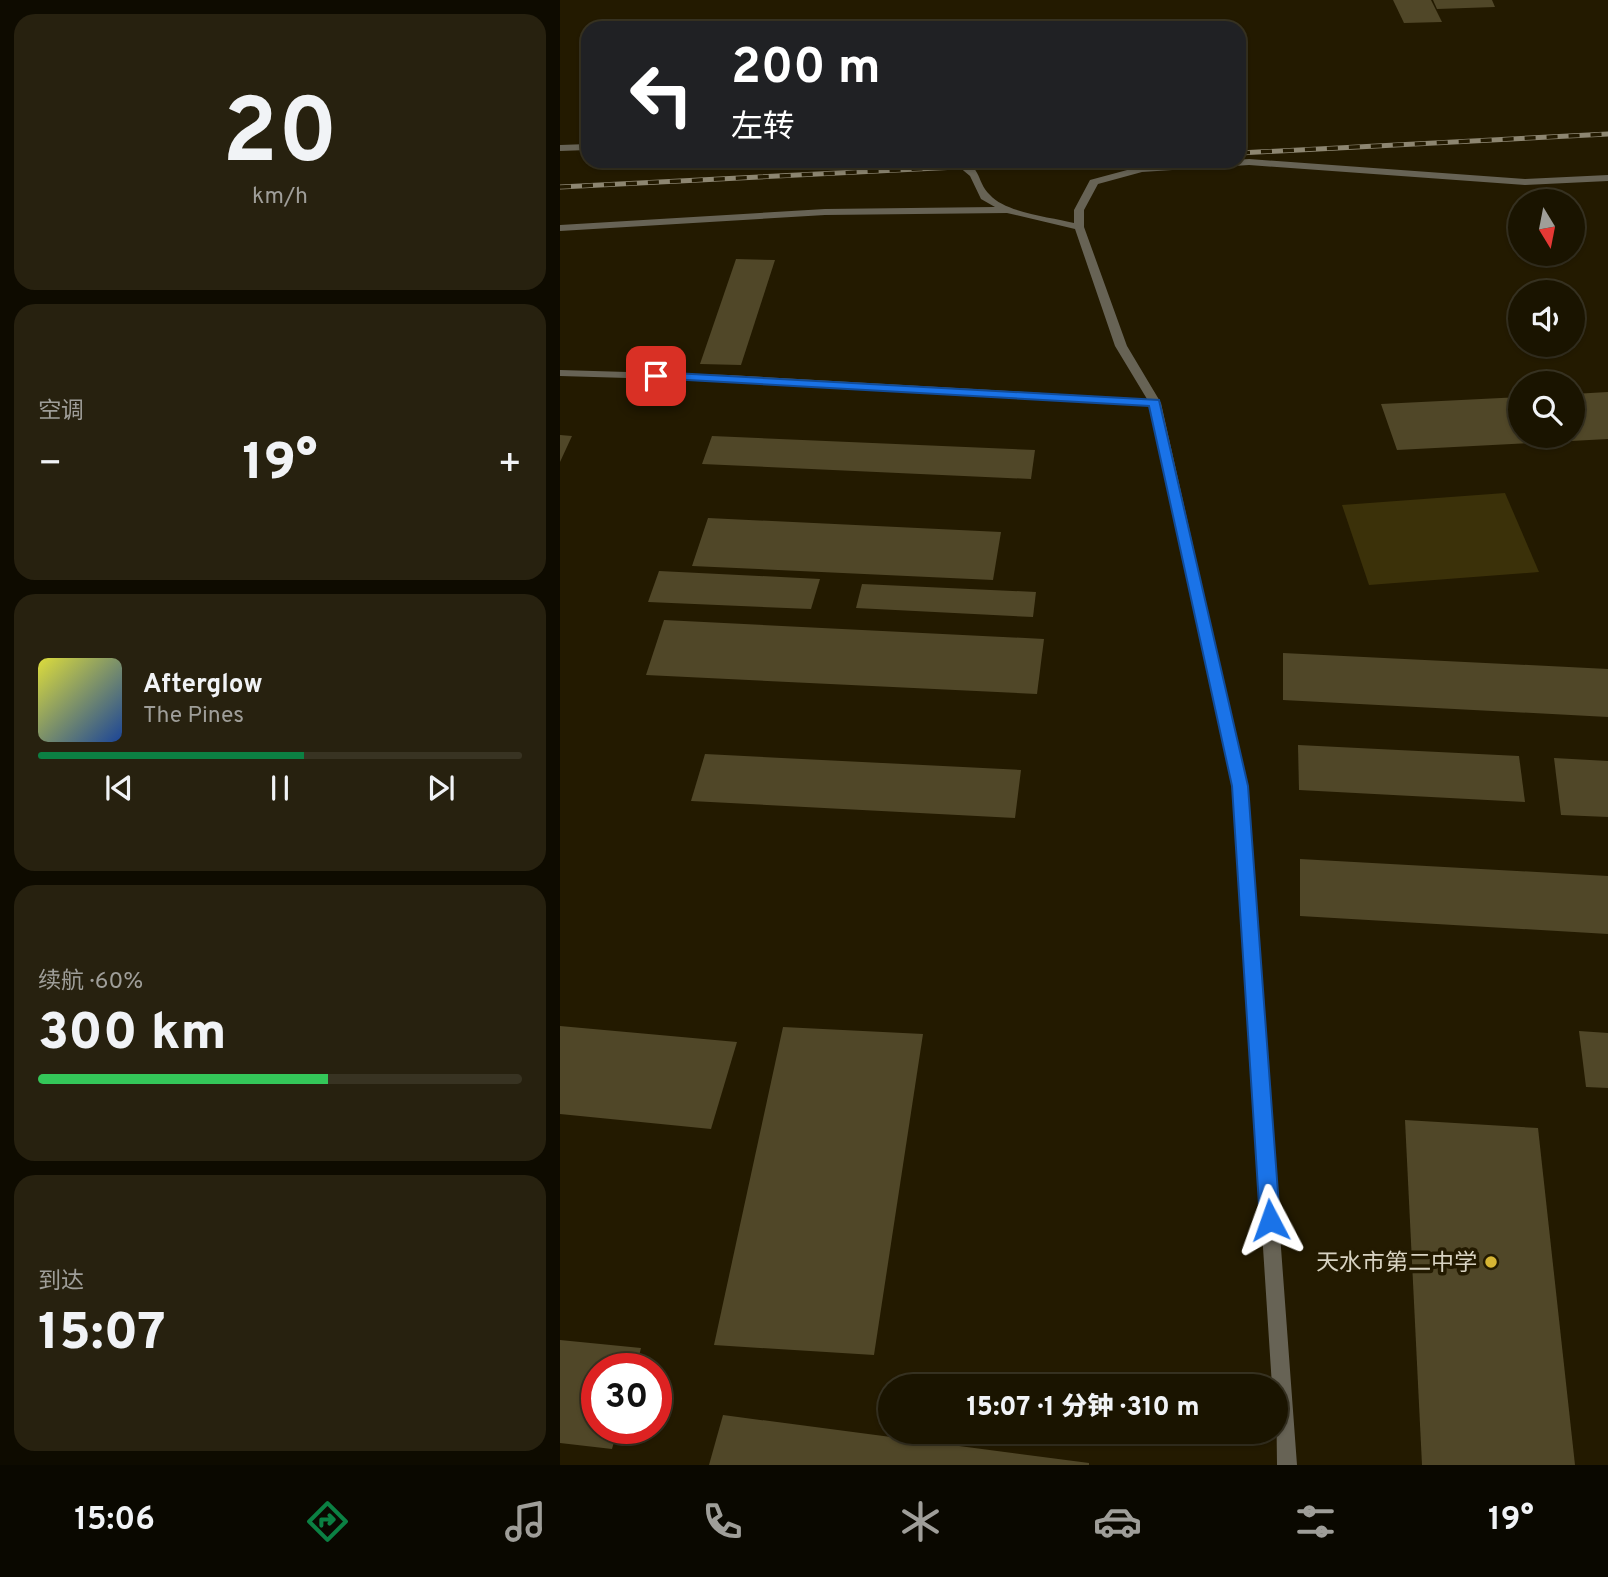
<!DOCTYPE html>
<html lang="zh">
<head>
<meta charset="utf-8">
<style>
	:root { --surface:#1a1400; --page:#27210f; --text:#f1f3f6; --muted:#9f9e99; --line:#383322; --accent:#0b8043 }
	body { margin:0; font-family:Overpass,"Noto Sans SC",sans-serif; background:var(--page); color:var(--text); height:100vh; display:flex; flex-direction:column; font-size:26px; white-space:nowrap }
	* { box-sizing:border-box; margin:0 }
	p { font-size:23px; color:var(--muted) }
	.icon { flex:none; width:38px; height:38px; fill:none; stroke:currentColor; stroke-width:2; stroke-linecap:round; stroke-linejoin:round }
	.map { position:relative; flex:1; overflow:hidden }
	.side { display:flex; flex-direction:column; gap:14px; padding:14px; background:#0e0b00; width:560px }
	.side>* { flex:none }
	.guide { position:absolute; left:21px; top:21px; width:665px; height:147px; border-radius:21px; box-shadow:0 2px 5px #0004,0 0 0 2px var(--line); background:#202124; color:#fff; overflow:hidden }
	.needle { width:46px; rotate:170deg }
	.controls { position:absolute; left:948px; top:189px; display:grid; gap:14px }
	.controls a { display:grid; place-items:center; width:77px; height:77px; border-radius:50%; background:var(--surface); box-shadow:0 2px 5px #0004,0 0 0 2px var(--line); font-size:35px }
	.speed { position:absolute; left:21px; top:1353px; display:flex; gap:14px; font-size:35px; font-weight:700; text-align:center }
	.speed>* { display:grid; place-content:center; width:91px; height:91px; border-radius:50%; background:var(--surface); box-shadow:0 2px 5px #0004,0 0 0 2px var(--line); line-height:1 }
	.speed .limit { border:10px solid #d22; background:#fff; color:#111 }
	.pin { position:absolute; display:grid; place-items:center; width:60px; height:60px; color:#fff; margin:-30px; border-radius:14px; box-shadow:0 4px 10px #0006 }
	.me { position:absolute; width:77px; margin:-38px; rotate:356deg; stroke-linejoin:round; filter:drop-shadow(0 0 5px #0008) }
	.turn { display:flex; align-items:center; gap:24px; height:147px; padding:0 35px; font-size:32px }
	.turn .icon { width:91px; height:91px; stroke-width:2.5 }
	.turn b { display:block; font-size:49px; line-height:60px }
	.big { font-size:52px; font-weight:800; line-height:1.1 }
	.side .widget { flex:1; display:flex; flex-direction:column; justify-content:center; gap:10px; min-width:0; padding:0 24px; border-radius:21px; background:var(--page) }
	.side .dial { align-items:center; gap:0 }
	.dial b { font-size:91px; line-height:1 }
	.song { display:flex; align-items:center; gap:21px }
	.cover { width:84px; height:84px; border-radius:10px; background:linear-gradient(135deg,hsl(60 70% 55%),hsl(220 70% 35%)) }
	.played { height:7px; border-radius:4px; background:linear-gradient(90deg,var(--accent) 55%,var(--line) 55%) }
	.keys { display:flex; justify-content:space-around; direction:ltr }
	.heat { display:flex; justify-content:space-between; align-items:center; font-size:38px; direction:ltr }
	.charge { height:10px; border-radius:5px; background:linear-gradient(90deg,#34c759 60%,var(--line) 0) }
	.trip { position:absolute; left:318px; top:1374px; width:410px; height:70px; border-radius:35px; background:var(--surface); box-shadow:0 2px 5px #0004,0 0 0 2px var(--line); font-weight:800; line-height:70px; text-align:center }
	.tabs { display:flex; height:112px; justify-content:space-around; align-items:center; background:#0a0800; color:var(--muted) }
	.tabs .icon { width:49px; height:49px }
	.tabs .active { color:var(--accent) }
	.tabs b { font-size:32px; color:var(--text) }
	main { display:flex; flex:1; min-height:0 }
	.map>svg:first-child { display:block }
</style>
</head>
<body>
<main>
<section class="side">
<div class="widget dial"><b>20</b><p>km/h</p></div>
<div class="widget"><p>空调</p>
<div class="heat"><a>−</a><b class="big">19°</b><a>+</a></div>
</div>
<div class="widget">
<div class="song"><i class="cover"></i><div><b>Afterglow</b><p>The Pines</p></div></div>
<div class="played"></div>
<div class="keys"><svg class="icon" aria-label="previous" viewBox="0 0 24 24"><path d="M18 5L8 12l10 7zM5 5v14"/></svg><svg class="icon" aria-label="pause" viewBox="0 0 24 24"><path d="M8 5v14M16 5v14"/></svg><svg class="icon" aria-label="next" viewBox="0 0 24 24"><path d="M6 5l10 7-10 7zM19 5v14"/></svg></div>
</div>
<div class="widget"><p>续航 · 60%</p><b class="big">300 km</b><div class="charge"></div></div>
<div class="widget"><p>到达</p><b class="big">15:07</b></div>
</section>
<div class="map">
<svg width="1048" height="1465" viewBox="0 0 1048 1465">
	<rect width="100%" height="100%" fill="#231a00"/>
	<polygon fill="#3b3109" points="945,493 979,572 809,585 782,505"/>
	<g fill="#504728">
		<polygon points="833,0 871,0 882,22 844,23"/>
		<polygon points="873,0 932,0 935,7 877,9"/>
		<polygon points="176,259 215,260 181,365 140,364"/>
		<polygon points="1048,392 1048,439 837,450 821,404 961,397 961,436 1013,436 1013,394"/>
		<polygon points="0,435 12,436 0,462"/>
		<polygon points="152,436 475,450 471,479 142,464"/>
		<polygon points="148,518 441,532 433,580 132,566"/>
		<polygon points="99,571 260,579 251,609 88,602"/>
		<polygon points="302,584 476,592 473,617 296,608"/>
		<polygon points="104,620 484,639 477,694 86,675"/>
		<polygon points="723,653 1048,669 1048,717 723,700"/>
		<polygon points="738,745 959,756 965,802 739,790"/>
		<polygon points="145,754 461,770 455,818 131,801"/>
		<polygon points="994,758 1048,761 1048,817 1001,815"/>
		<polygon points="740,859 1048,876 1048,934 740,916"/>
		<polygon points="0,1026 177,1042 151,1129 0,1114"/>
		<polygon points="223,1027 363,1034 314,1355 154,1345"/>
		<polygon points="1019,1031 1048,1033 1048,1088 1026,1087"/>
		<polygon points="845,1120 978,1128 1015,1465 862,1465"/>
		<polygon points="0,1340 81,1348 76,1368 37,1368 37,1428 58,1428 52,1449 0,1443"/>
		<polygon points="163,1415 529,1463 529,1465 149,1465"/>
	</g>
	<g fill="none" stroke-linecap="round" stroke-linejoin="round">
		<g fill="#676355" fill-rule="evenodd">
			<polygon points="28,144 28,150 0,151 0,145"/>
			<path d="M689 159 965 179 1048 175V181L965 185 689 165 582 172 538 184 524 210V227L567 346 601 403 687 786 737 1465H717L716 1386H712L673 786 590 406 169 381 0 376V370L169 375 587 399 555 346 515 229 447 213 265 215 0 231V225L265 209 435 207 421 199 410 176 392 161C423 161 415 181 430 195 446 213 491 217 514 223V210L530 180 582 166Z"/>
		</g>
		<defs>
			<g id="rail">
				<polyline points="679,153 1048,134"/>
				<polyline points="0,187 518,161"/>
			</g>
		</defs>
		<use href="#rail" stroke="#8d8671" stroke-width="5"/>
		<use href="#rail" stroke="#231a00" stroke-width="3.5" stroke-dasharray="11" stroke-linecap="butt"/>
	</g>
	<polygon fill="#1a73e8" stroke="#114b97" stroke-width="2" points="96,372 599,400 688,786 720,1220 717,1227 710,1229 703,1227 700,1220 672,786 589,406 92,378 92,373"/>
	<circle fill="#d6b534" stroke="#231a00" stroke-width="2.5" cx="931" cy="1262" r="7"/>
	<g text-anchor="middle" stroke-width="7" stroke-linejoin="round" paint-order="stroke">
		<g font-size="23" fill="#d8d3c2" stroke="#231a00" text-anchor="end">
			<text x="917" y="1270">天水市第二中学</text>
		</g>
	</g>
</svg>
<div class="controls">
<a><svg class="needle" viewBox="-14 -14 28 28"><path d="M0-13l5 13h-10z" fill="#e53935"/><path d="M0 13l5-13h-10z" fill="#9f9e99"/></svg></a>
<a><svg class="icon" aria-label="sound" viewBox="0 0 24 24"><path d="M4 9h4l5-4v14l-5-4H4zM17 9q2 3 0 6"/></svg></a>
<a><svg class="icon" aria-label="search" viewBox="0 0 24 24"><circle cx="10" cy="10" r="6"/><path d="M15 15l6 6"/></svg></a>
</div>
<div class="speed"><div class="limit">30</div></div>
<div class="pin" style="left:96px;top:376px;background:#d93025"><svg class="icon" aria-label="arrive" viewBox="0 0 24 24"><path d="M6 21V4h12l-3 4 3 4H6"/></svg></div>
<svg class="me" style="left:710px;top:1220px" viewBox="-20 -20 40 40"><path d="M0-17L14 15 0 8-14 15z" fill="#1a73e8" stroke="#fff" stroke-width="4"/></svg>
<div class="trip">15:07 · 1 分钟 · 310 m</div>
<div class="guide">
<div class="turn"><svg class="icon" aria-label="left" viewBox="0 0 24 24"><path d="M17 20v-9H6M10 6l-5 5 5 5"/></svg><div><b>200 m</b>左转</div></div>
</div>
</div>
</main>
<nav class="tabs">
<b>15:06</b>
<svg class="icon active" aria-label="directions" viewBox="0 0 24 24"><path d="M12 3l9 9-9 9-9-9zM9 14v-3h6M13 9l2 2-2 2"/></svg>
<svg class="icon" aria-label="music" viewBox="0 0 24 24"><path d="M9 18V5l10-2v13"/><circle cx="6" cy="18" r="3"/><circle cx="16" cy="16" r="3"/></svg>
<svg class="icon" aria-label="phone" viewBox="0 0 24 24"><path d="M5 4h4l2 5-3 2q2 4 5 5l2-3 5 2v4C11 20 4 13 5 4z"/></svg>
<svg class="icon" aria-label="climate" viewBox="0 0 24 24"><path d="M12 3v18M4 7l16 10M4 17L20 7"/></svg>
<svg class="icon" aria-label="car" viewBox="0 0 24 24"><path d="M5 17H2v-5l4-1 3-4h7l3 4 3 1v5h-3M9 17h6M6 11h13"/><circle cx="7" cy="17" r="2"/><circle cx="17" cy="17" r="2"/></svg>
<svg class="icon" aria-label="filters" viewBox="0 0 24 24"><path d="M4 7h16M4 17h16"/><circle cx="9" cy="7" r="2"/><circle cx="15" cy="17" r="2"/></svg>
<b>19°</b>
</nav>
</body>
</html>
